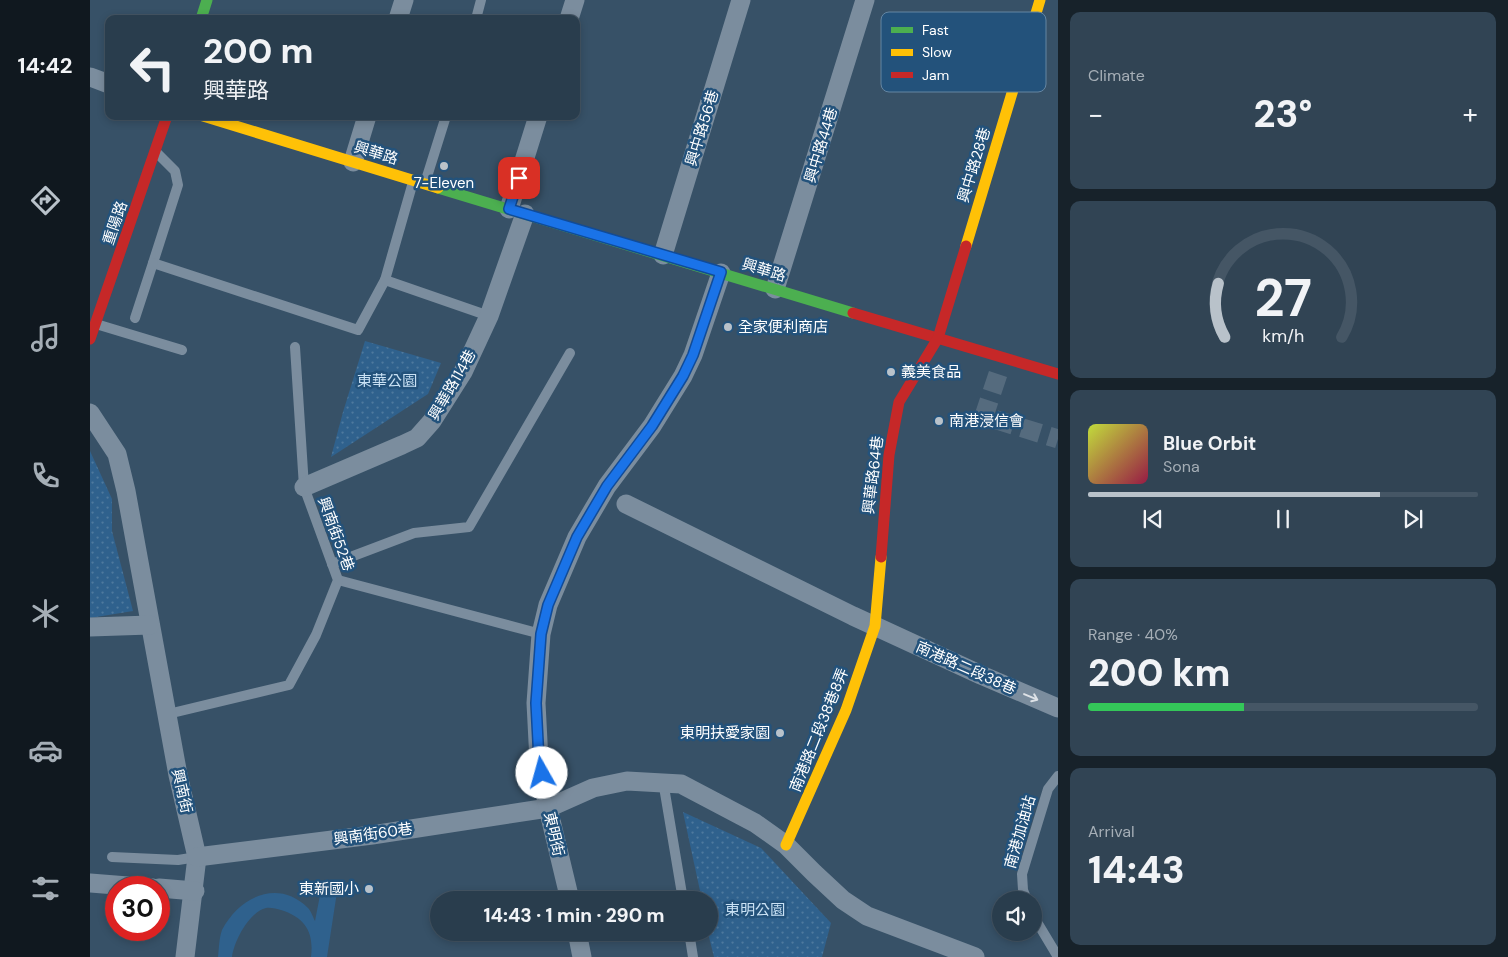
<!DOCTYPE html>
<html lang="en">
<head>
<meta charset="utf-8">
<style>
	:root { --surface:#293d4d; --page:#314454; --text:#f1f3f6; --muted:#a5aeb6; --line:#455665; --accent:#b9c2ca }
	body { margin:0; font-family:"DM Sans","Noto Sans TC",sans-serif; background:var(--page); color:var(--text); height:100vh; display:flex; flex-direction:column; font-size:19px; white-space:nowrap }
	* { box-sizing:border-box; margin:0 }
	p { font-size:16px; color:var(--muted) }
	.icon { flex:none; width:28px; height:28px; fill:none; stroke:currentColor; stroke-width:2; stroke-linecap:round; stroke-linejoin:round }
	.map { position:relative; flex:1; overflow:hidden }
	.side { display:flex; flex-direction:column; gap:12px; padding:12px; background:#17222a; width:450px }
	.side>* { flex:none }
	.top-card { position:absolute; left:15px; top:15px; width:475px; height:105px; border-radius:10px; box-shadow:0 2px 8px #0003,0 0 0 1px var(--line); background:#293d4d; color:var(--text); overflow:hidden }
	.fabs { position:absolute; left:902px; top:891px; display:grid; gap:10px }
	.fabs a { display:grid; place-items:center; width:50px; height:50px; border-radius:50%; background:var(--surface); box-shadow:0 2px 8px #0003,0 0 0 1px var(--line); font-size:25px }
	.speed { position:absolute; left:15px; top:876px; display:flex; gap:10px; font-size:25px; font-weight:700; text-align:center }
	.speed>* { display:grid; place-content:center; width:65px; height:65px; border-radius:50%; background:var(--surface); box-shadow:0 2px 8px #0003,0 0 0 1px var(--line); line-height:1 }
	.speed .limit { border:8px solid #d22; background:#fff; color:#111 }
	.pin { position:absolute; display:grid; place-items:center; width:42px; height:42px; color:#fff; margin:-21px; border-radius:10px; box-shadow:0 2px 8px #0006 }
	.me { position:absolute; width:55px; margin:-28px; rotate:353deg; stroke-linejoin:round; filter:drop-shadow(0 0 4px #0008) }
	.turn { display:flex; align-items:center; gap:18px; height:105px; padding:0 15px; font-size:22px }
	.turn .icon { width:65px; height:65px; stroke-width:2.5 }
	.turn b { display:block; font-size:35px; line-height:42px }
	.big { font-size:38px; font-weight:800; line-height:1.1 }
	.side .widget { flex:1; display:flex; flex-direction:column; justify-content:center; gap:8px; min-width:0; padding:0 18px; border-radius:10px; background:var(--page) }
	.side .dial { align-items:center; gap:0 }
	.dial svg { height:130px; overflow:visible; fill:none; stroke:var(--line); stroke-width:7; stroke-linecap:round; text-anchor:middle }
	.dial text { fill:var(--text); stroke:none }
	.song { display:flex; align-items:center; gap:15px }
	.cover { width:60px; height:60px; border-radius:8px; background:linear-gradient(135deg,hsl(70 70% 55%),hsl(340 70% 35%)) }
	.played { height:5px; border-radius:2px; background:linear-gradient(90deg,var(--accent) 75%,var(--line) 75%) }
	.keys { display:flex; justify-content:space-around; direction:ltr }
	.heat { display:flex; justify-content:space-between; align-items:center; font-size:28px; direction:ltr }
	.charge { height:8px; border-radius:4px; background:linear-gradient(90deg,#34c759 40%,var(--line) 0) }
	.trip { position:absolute; left:340px; top:891px; width:288px; height:50px; border-radius:25px; background:var(--surface); box-shadow:0 2px 8px #0003,0 0 0 1px var(--line); font-weight:800; line-height:50px; text-align:center }
	main { display:flex; flex:1; min-height:0 }
	.menu { display:flex; flex-direction:column; width:90px; justify-content:space-around; align-items:center; background:#10181f; color:var(--muted) }
	.menu .icon { width:35px; height:35px }
	.menu .selected { color:var(--accent) }
	.menu b { font-size:22px; color:var(--text) }
	.map>svg:first-child { display:block }
</style>
</head>
<body>
<main>
<nav class="menu">
<b>14:42</b>
<svg class="icon selected" aria-label="directions" viewBox="0 0 24 24"><path d="M12 3l9 9-9 9-9-9zM9 14v-3h6M13 9l2 2-2 2"/></svg>
<svg class="icon" aria-label="music" viewBox="0 0 24 24"><path d="M9 18V5l10-2v13"/><circle cx="6" cy="18" r="3"/><circle cx="16" cy="16" r="3"/></svg>
<svg class="icon" aria-label="phone" viewBox="0 0 24 24"><path d="M5 4h4l2 5-3 2q2 4 5 5l2-3 5 2v4C11 20 4 13 5 4z"/></svg>
<svg class="icon" aria-label="climate" viewBox="0 0 24 24"><path d="M12 3v18M4 7l16 10M4 17L20 7"/></svg>
<svg class="icon" aria-label="car" viewBox="0 0 24 24"><path d="M5 17H2v-5l4-1 3-4h7l3 4 3 1v5h-3M9 17h6M6 11h13"/><circle cx="7" cy="17" r="2"/><circle cx="17" cy="17" r="2"/></svg>
<svg class="icon" aria-label="filters" viewBox="0 0 24 24"><path d="M4 7h16M4 17h16"/><circle cx="9" cy="7" r="2"/><circle cx="15" cy="17" r="2"/></svg>
</nav>
<div class="map">
<svg width="968" height="957" viewBox="0 0 968 957">
	<defs>
		<pattern id="park-dots" width="8" height="8" patternUnits="userSpaceOnUse" patternTransform="scale(1.25)"><rect width="8" height="8" fill="#2f618d"/><path d="M2 2h.1M6 6h.1" fill="none" stroke="#4e799e" stroke-width="1.8" stroke-linecap="round"/></pattern>
	</defs>
	<rect width="100%" height="100%" fill="#375167"/>
	<path fill="#2f618d" d="M231 890 247 892 237 957H221C224 933 216 918 191 910 187 909 180 907 176 908 159 912 144 941 142 957H128C129 949 129 938 132 930 149 897 188 878 218 908 221 911 223 917 225 921Z"/>
	<g fill="url(#park-dots)">
		<polygon points="275,341 351,363 338,394 241,457 253,412"/>
		<polygon points="0,451 22,499 22,531 43,611 0,618"/>
		<polygon points="593,812 671,848 741,923 732,957 624,957 618,933 619,900 612,900"/>
	</g>
	<g fill="none" stroke-linecap="round" stroke-linejoin="round">
		<polyline stroke="#556b7e" stroke-width="19" stroke-dasharray="19 9" stroke-linecap="butt" points="908,374 894,416 968,439"/>
		<g stroke="#7b8d9e" stroke-width="10">
			<polyline points="386,19 391,0"/>
			<polyline points="67,153 85,171 88,185 63,263 268,330 295,280"/>
			<polyline points="323,182 295,280 399,316"/>
			<polyline points="335,183 356,116"/>
			<polyline points="45,318 63,263"/>
			<polyline points="6,324 92,350"/>
			<polyline points="242,564 324,533 379,527 480,353"/>
			<polyline points="248,580 451,634"/>
			<polyline points="78,714 199,685 226,635 248,580 214,487 205,347"/>
			<polyline points="573,781 593,900"/>
			<polyline points="22,857 88,860 107,857"/>
			<polyline points="937,900 933,890 932,874 958,789 968,776"/>
			<polyline points="944,917 968,957"/>
			<polyline points="599,932 603,957"/>
		</g>
		<g stroke="#7b8d9e" stroke-width="19">
			<polyline points="308,19 314,0"/>
			<polyline points="479,19 485,0"/>
			<polyline points="0,77 19,84"/>
			<polyline points="263,162 277,116"/>
			<polyline points="419,209 448,116"/>
			<polyline points="573,255 651,0"/>
			<polyline points="685,289 775,0"/>
			<polyline points="0,413 27,454 36,491 88,775 107,857 95,957"/>
			<polyline points="214,487 312,445 327,438 342,421 373,372 399,316 435,214"/>
			<polyline points="536,504 763,616 891,675 968,708"/>
			<polyline points="0,627 60,625"/>
			<polyline points="107,857 282,835 458,808 503,788 537,781 591,784 665,823 696,845 724,873 753,900 777,916 885,957"/>
			<polyline points="0,883 63,888"/>
			<polyline points="69,888 105,891"/>
			<polyline points="480,900 458,808 449,761 446,703 451,634 458,605 487,537 517,486 562,426 593,376 603,355 631,273"/>
			<polyline points="487,932 492,957"/>
		</g>
		<g stroke="#4caf50" stroke-width="11">
			<polyline points="111,19 117,0"/>
			<polyline points="348,188 763,313"/>
		</g>
		<g stroke="#ffc107" stroke-width="11">
			<polyline points="113,116 348,188"/>
			<polyline points="876,246 950,0"/>
			<polyline points="696,845 756,710 785,626 791,557"/>
		</g>
		<g stroke="#c62828" stroke-width="11">
			<polyline points="763,313 968,374"/>
			<polyline points="0,339 77,116"/>
			<polyline points="791,557 799,455 809,402 848,338 876,246"/>
		</g>
	</g>
	<defs><path id="oneway-shaft" d="M-6 0H5M1.5-3L5.5 0L1.5 3" fill="none" stroke-width="1.6" stroke-linecap="round" stroke-linejoin="round" transform="scale(1.25)"/></defs>
	<use stroke="#dee2e7" href="#oneway-shaft" transform="translate(941 697) rotate(23)"/>
	<g fill="none" stroke-linecap="round" stroke-linejoin="round">
		<defs>
			<polyline id="route" points="429,178 419,209 631,272 603,355 593,376 562,426 517,486 487,537 458,605 451,634 446,703 449,761 452,773"/>
		</defs>
		<use href="#route" stroke="#114b97" stroke-width="12"/>
		<use href="#route" stroke="#1a73e8" stroke-width="9"/>
	</g>
	<g fill="#b9c2ca" stroke="#23527b" stroke-width="2">
		<circle cx="354" cy="166" r="5"/>
		<circle cx="638" cy="327" r="5"/>
		<circle cx="801" cy="372" r="5"/>
		<circle cx="849" cy="421" r="5"/>
		<circle cx="690" cy="733" r="5"/>
		<circle cx="279" cy="889" r="5"/>
	</g>
	<g text-anchor="middle" stroke-width="5" stroke-linejoin="round" paint-order="stroke">
		<g font-size="15" fill="#fff" stroke="#23527b">
			<text transform="translate(612 128) rotate(-73)" y="5">興中路56巷</text>
			<text transform="translate(731 145) rotate(-73)" y="5">興中路44巷</text>
			<text transform="translate(286 153) rotate(17)" y="5">興華路</text>
			<text transform="translate(884 165) rotate(-73)" y="5">興中路28巷</text>
			<text transform="translate(25 223) rotate(-71)" y="5">重陽路</text>
			<text transform="translate(674 270) rotate(17)" y="5">興華路</text>
			<text transform="translate(362 385) rotate(-60)" y="5">興華路114巷</text>
			<text transform="translate(783 475) rotate(-83)" y="5">興華路64巷</text>
			<text transform="translate(246 534) rotate(70)" y="5">興南街52巷</text>
			<text transform="translate(876 668) rotate(24)" y="5">南港路二段38巷</text>
			<text transform="translate(729 730) rotate(-68)" y="5">南港路二段38巷8弄</text>
			<text transform="translate(92 791) rotate(77)" y="5">興南街</text>
			<text transform="translate(930 832) rotate(-74)" y="5">南港加油站</text>
			<text transform="translate(283 834) rotate(-8)" y="5">興南街60巷</text>
			<text transform="translate(464 834) rotate(77)" y="5">東明街</text>
		</g>
		<g font-size="15" fill="#fff" stroke="#23527b" text-anchor="start">
			<text x="354" y="188" text-anchor="middle">7-Eleven</text>
			<text x="648" y="332">全家便利商店</text>
			<text x="811" y="377">義美食品</text>
			<text x="859" y="426">南港浸信會</text>
			<text x="680" y="738" text-anchor="end">東明扶愛家園</text>
			<text x="269" y="894" text-anchor="end">東新國小</text>
		</g>
		<g font-size="15" fill="#c9e1f4" stroke="#23527b">
			<text x="297" y="386">東華公園</text>
			<text x="665" y="915">東明公園</text>
		</g>
	</g>
	<rect x="791" y="12" width="165" height="80" rx="8" fill="#23527b" stroke="#6586a3" stroke-width="1"/>
	<rect x="801" y="27" width="22" height="6" fill="#4caf50"/>
	<rect x="801" y="49" width="22" height="7" fill="#ffc107"/>
	<rect x="801" y="72" width="22" height="6" fill="#c62828"/>
	<g font-size="14" fill="#fff">
		<text x="832" y="35">Fast</text>
		<text x="832" y="57">Slow</text>
		<text x="832" y="80">Jam</text>
	</g>
</svg>
<div class="fabs">
<a><svg class="icon" aria-label="sound" viewBox="0 0 24 24"><path d="M4 9h4l5-4v14l-5-4H4zM17 9q2 3 0 6"/></svg></a>
</div>
<div class="speed"><div class="limit">30</div></div>
<div class="pin" style="left:429px;top:178px;background:#d93025"><svg class="icon" aria-label="arrive" viewBox="0 0 24 24"><path d="M6 21V4h12l-3 4 3 4H6"/></svg></div>
<svg class="me" style="left:452px;top:773px" viewBox="-20 -20 40 40"><circle r="19" fill="#fff"/><path d="M0-13L10 11 0 6-10 11z" fill="#1a73e8"/></svg>
<div class="trip">14:43 · 1 min · 290 m</div>
<div class="top-card">
<div class="turn"><svg class="icon" aria-label="left" viewBox="0 0 24 24"><path d="M17 20v-9H6M10 6l-5 5 5 5"/></svg><div><b>200 m</b>興華路</div></div>
</div>
</div>
<section class="side">
<div class="widget"><p>Climate</p>
<div class="heat"><a>−</a><b class="big">23°</b><a>+</a></div>
</div>
<div class="widget dial"><svg viewBox="0 0 100 80">
<path d="M14 69A42 42 0 1 1 86 69"/>
<path d="M14 69A42 42 0 0 1 10 36" stroke="#b9c2ca"/>
<text x="50" y="56" font-size="32" font-weight="700">27</text>
<text x="50" y="72" font-size="11">km/h</text>
</svg></div>
<div class="widget">
<div class="song"><i class="cover"></i><div><b>Blue Orbit</b><p>Sona</p></div></div>
<div class="played"></div>
<div class="keys"><svg class="icon" aria-label="previous" viewBox="0 0 24 24"><path d="M18 5L8 12l10 7zM5 5v14"/></svg><svg class="icon" aria-label="pause" viewBox="0 0 24 24"><path d="M8 5v14M16 5v14"/></svg><svg class="icon" aria-label="next" viewBox="0 0 24 24"><path d="M6 5l10 7-10 7zM19 5v14"/></svg></div>
</div>
<div class="widget"><p>Range · 40%</p><b class="big">200 km</b><div class="charge"></div></div>
<div class="widget"><p>Arrival</p><b class="big">14:43</b></div>
</section>
</main>
</body>
</html>
